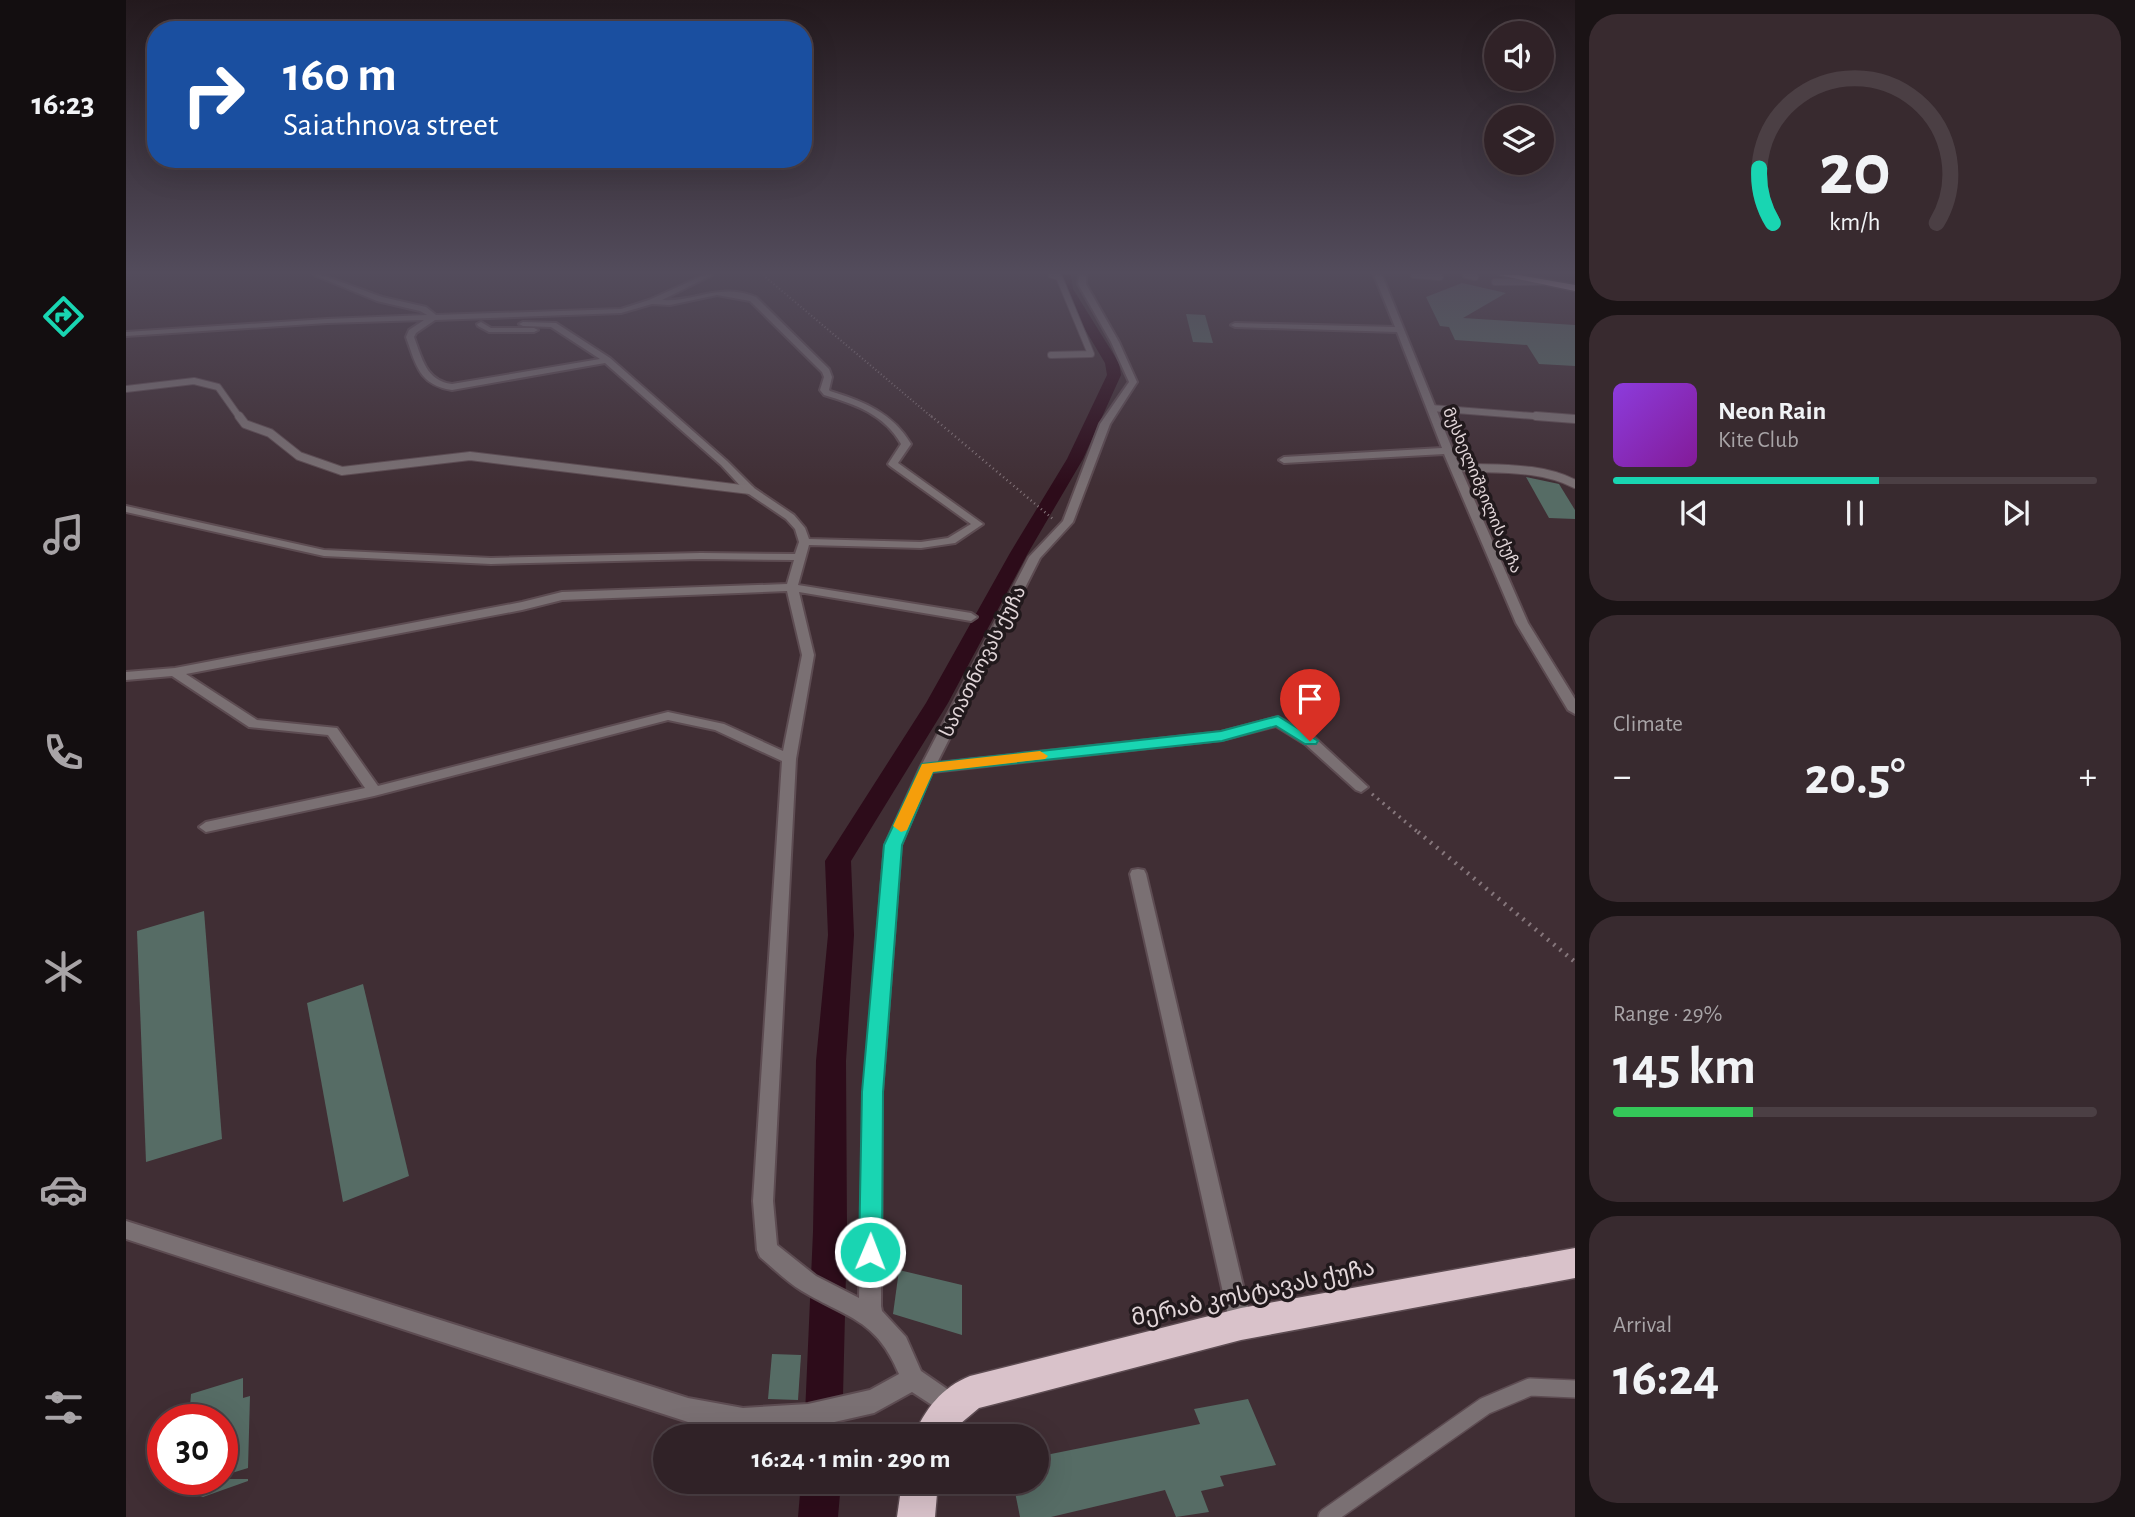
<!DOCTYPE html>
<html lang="en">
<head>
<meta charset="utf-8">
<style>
	:root { --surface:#302227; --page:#382a2f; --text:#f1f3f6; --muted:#a8a4a7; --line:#4b3f44; --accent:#19d5b2 }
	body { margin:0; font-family:"Alegreya Sans","Noto Sans Georgian",sans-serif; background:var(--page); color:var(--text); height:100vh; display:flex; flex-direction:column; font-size:26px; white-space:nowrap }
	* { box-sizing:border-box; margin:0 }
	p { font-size:23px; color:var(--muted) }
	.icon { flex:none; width:38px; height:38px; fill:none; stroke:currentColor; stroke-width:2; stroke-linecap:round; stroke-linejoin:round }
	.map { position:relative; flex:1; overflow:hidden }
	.panel { display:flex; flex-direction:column; gap:14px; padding:14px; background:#1a1315; width:560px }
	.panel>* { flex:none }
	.guide { position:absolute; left:21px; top:21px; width:665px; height:147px; border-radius:28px; box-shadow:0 7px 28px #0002,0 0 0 2px var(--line); background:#1a4fa0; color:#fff; overflow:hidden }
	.buttons { position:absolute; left:1358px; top:21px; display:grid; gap:14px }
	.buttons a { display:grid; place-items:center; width:70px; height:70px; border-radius:50%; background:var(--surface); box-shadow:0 7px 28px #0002,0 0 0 2px var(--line); font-size:35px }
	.speed { position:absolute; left:21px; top:1404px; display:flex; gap:14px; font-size:35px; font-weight:700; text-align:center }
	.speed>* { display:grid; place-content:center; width:91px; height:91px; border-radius:50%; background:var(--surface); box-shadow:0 7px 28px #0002,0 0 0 2px var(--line); line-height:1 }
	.speed .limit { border:10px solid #d22; background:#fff; color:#111 }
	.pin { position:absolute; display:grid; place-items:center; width:60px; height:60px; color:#fff; margin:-72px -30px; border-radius:50% 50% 50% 0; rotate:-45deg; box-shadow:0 0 7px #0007 }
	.pin .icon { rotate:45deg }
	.me { position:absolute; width:77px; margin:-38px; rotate:1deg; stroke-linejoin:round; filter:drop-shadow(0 0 5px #0008) }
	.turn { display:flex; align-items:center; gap:24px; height:147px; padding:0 21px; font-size:32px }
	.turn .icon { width:91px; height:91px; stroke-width:2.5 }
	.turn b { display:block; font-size:49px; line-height:60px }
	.big { font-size:52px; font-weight:600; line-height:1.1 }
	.panel .card { flex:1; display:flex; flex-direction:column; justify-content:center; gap:10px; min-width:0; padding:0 24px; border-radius:28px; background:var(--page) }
	.panel .dial { align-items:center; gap:0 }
	.dial svg { height:182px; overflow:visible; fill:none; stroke:var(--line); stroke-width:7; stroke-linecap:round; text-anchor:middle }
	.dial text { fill:var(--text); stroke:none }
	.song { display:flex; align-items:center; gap:21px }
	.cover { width:84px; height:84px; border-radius:10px; background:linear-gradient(135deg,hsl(270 70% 55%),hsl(290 70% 35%)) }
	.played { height:7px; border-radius:4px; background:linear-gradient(90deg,var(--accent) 55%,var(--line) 55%) }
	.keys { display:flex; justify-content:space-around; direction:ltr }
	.heat { display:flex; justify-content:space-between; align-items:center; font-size:38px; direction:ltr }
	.charge { height:10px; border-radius:5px; background:linear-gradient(90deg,#34c759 29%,var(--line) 0) }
	.trip { position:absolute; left:527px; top:1424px; width:396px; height:70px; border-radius:35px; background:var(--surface); box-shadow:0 7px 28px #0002,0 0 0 2px var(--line); font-weight:600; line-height:70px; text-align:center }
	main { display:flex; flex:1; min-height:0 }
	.tabs { display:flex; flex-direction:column; width:126px; justify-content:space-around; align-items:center; background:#130e10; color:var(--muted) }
	.tabs .icon { width:49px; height:49px }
	.tabs .on { color:var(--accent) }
	.tabs b { font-size:32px; color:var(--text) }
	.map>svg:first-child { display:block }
</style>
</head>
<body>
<main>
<nav class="tabs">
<b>16:23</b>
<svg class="icon on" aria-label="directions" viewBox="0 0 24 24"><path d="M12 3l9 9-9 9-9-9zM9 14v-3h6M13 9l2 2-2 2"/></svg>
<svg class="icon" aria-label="music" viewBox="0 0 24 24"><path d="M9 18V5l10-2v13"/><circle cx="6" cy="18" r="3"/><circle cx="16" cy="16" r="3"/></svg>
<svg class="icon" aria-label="phone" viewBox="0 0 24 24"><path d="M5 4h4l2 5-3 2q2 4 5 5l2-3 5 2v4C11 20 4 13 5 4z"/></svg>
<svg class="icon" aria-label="climate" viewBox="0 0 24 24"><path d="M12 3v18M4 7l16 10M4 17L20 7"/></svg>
<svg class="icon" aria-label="car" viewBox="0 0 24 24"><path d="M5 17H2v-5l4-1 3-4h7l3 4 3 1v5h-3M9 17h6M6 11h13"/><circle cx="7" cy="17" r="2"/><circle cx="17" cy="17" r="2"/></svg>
<svg class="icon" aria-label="filters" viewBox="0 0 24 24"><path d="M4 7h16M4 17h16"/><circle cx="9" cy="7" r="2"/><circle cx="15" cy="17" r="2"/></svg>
</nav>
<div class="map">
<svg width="1449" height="1517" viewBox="0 0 1449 1517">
	<rect width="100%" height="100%" fill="#402e34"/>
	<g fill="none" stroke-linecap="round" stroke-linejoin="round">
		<g fill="#2d0c1a" fill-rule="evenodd">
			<polygon points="933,275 945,275 947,289 993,363 995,375 957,459 902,553 822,703 725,861 728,935 720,1061 721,1232 716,1437 678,1437 687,1232 690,1061 702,935 699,861 800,703 884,553 941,459 981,375 979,363 935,289"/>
			<polygon points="675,1482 715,1482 712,1517 672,1517"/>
		</g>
	</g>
	<g fill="#566c65">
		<polygon points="1336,283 1380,293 1337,318 1449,325 1449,366 1413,364 1401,345 1329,340 1323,327 1314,326 1300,297"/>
		<polygon points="1060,314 1079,315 1087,343 1067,342"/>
		<polygon points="1400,477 1433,484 1449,510 1449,519 1423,518"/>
		<polygon points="78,911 96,1139 20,1162 11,931"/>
		<polygon points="237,984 283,1176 217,1202 181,1003"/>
		<polygon points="773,1270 836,1285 836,1335 767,1314"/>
		<polygon points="646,1354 675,1355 672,1400 642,1399"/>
		<polygon points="117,1378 117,1398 124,1396 122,1468 96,1476 96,1419 63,1419 65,1394"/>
		<polygon points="1122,1399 1150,1465 1094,1476 1098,1486 1075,1491 1083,1512 1050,1517 1039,1490 925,1517 894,1517 887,1482 910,1482 910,1457 1074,1424 1068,1409"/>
		<polygon points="64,1479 122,1479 122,1481 77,1497 68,1494"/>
	</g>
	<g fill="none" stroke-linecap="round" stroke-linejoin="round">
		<defs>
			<g id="lane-far2">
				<polyline points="1288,275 1314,277"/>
				<polyline points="1340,275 1349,277"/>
				<polyline points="1369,282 1415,282"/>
				<polyline points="925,355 965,354 933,277 926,275"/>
				<polyline points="0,389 68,381 92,387 114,418"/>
				<polyline points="1305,408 1433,418"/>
			</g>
			<g id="lane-far1">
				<polyline points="113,416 119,424 144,433 173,456 216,471 344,456 624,490"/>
				<polyline points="1410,416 1449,419"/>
				<path d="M1329 467C1369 470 1412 465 1449 484"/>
			</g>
			<polyline id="lane" points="1201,1517 1359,1406 1404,1387 1449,1389"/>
			<g id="street">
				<path d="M188 275H196L256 297 300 307 310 315 495 309 523 300 578 275H586L536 300C569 302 594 282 630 297L703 369 706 377 703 390 704 391C737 401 767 413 785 444L772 463 857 524 829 543 795 548 683 545 672 585 845 613 851 617 845 621 673 592 688 655 670 759 647 1201 651 1245 690 1276 733 1298 738 1092 759 845 794 768 903 557 937 521 974 424 1003 382 985 342 952 284 953 275H960V284L993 342 1011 382 984 424 947 522 914 558 811 763 1095 732 1152 717 1189 738 1242 787 1235 792 1230 790 1179 744 1150 726 1096 740 806 772 775 845 756 1092 755 1306 756 1311 780 1337 795 1371 834 1398 838 1406 834 1414 826 1418 786 1392 748 1413 682 1428 617 1432 562 1422 0 1239V1221L562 1398 617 1408 682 1404 744 1390 773 1374C750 1319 723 1319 676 1291 661 1282 647 1268 634 1257L631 1250 627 1201 656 761 589 730 542 720 248 796 80 832 73 827 80 822 239 788 202 735 123 727 46 676 0 680V672L49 668 396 602 436 592 661 584 668 560 575 559 365 564 198 556 0 512V506L198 550 365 558 575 553 669 554 673 542 669 529 660 519 620 492 595 465 479 363 326 390C293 385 290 365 280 337L283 330 298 320 201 323 0 336V332L201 319 301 315 294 311 251 301ZM591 295 624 301 696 372 698 377 694 390 698 395C729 404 759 415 775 444L762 464 764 466 845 524 822 538 795 542 683 539 679 528 668 515 628 488 601 461 484 358 430 323 397 322 393 324 397 326 425 327 474 359 326 384C300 381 296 358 288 337L290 333 309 320 495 313 526 304 544 305ZM661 591 676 655 657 751 598 724 542 712 252 786 211 728 131 720 60 674 396 610 436 600Z"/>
				<polygon points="1248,275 1256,275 1327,451 1402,623 1449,699 1449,714 1442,710 1390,623 1318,454 1158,463 1153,460 1158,457 1316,448 1271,332 1109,327 1105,325 1109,323 1269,327"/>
				<polygon points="355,322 365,328 408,328 412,330 408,332 363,332 352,326 351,324"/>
				<polygon points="1012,869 1018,870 1020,874 1126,1324 1123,1332 1115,1335 1107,1332 1104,1324 1004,874 1006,870"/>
			</g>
			<g id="highway">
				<polygon points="1373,275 1393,275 1449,285 1449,291"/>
				<path d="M1449 1248V1278L1115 1340 853 1408 828 1429 824 1437H787C799 1409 816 1387 844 1376L1115 1308Z"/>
				<polygon points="776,1482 812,1482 809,1517 771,1517"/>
			</g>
		</defs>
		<use href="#lane-far2" stroke="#5d4c52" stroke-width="8"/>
		<use href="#lane-far1" stroke="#5d4c52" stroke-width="10"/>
		<use href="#lane" stroke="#5d4c52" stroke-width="20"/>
		<use href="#street" stroke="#5d4c52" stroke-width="4"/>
		<use href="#highway" stroke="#5d4c52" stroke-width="3"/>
		<polyline stroke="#85767b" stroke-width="2" stroke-dasharray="1 2.5" stroke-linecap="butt" points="637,275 807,418"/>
		<polyline stroke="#85767b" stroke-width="2.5" stroke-dasharray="1 3.5" stroke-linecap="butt" points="805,416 927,519"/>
		<polyline stroke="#85767b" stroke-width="3.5" stroke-dasharray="2 5" stroke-linecap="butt" points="1246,794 1294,834"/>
		<polyline stroke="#85767b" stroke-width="4.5" stroke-dasharray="2 6" stroke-linecap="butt" points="1292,832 1449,962"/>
		<use href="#lane-far2" stroke="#7a7073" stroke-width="6"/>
		<use href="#lane-far1" stroke="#7a7073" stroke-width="8"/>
		<use href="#lane" stroke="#7a7073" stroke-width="17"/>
		<use href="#street" fill="#7a7073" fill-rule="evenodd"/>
		<use href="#highway" fill="#d9c2ca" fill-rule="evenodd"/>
	</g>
	<linearGradient id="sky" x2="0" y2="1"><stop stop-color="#23191d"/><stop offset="0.56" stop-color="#534c5c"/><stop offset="1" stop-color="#534c5c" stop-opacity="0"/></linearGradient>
	<rect width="1449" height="487" fill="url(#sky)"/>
	<polygon fill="#19d5b2" stroke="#108a74" stroke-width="2" points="1152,716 1192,741 1190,744 1179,744 1150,726 1096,741 807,772 776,845 757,1092 756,1252 753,1260 744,1263 736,1260 733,1252 736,1092 758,845 796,764 1095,731"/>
	<polygon fill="#f59e0b" points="914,751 922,756 919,759 807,772 781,830 775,832 767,826 796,764"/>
	<g text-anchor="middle" stroke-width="7" stroke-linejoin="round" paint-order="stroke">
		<g font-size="16" fill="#e2d6d9" stroke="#21191c">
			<text transform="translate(1357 490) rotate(67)" y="6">მუსხელიშვილის ქუჩა</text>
		</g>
		<g font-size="19" fill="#e2d6d9" stroke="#21191c">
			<text transform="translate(856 661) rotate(-63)" y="7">საიათნოვას ქუჩა</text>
		</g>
		<g font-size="23" fill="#e2d6d9" stroke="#21191c">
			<text transform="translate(1127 1292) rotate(-12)" y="8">მერაბ კოსტავას ქუჩა</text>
		</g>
	</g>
</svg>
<div class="buttons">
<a><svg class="icon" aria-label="sound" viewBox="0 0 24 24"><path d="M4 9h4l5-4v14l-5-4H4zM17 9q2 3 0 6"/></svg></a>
<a><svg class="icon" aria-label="layers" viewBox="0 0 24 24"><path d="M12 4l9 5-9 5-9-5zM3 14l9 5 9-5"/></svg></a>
</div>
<div class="speed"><div class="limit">30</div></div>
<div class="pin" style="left:1184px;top:741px;background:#d93025"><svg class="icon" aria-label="arrive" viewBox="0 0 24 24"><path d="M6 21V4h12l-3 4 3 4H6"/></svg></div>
<svg class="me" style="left:744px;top:1252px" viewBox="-20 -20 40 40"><circle r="17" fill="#19d5b2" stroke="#fff" stroke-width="3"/><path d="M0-11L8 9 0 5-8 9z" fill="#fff"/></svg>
<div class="trip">16:24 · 1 min · 290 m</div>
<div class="guide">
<div class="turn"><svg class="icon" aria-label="right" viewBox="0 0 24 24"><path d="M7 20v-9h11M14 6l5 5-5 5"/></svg><div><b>160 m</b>Saiathnova street</div></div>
</div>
</div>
<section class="panel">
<div class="card dial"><svg viewBox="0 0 100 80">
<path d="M14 69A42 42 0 1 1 86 69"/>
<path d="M14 69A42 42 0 0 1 8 45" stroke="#19d5b2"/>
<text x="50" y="56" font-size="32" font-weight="700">20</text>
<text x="50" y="72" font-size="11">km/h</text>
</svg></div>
<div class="card">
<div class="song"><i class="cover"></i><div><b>Neon Rain</b><p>Kite Club</p></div></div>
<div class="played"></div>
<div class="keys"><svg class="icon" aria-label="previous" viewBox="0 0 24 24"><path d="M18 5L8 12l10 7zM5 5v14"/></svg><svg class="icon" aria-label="pause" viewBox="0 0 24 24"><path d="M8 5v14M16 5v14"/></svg><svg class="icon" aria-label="next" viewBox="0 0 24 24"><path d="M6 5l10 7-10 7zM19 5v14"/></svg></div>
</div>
<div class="card"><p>Climate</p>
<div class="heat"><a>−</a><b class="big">20.5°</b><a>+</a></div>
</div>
<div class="card"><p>Range · 29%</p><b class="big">145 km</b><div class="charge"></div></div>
<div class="card"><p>Arrival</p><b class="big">16:24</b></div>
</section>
</main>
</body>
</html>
